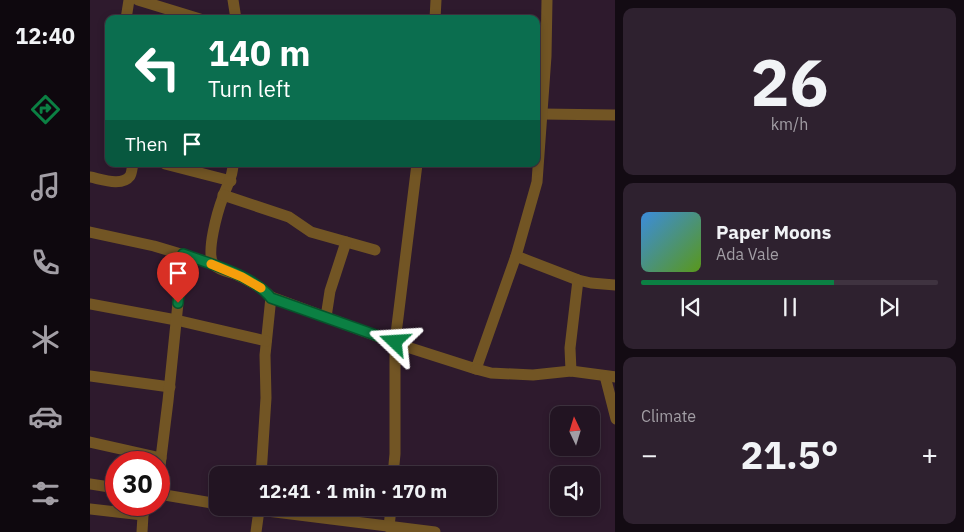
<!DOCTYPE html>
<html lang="en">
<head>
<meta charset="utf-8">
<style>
	:root { --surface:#221422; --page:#2e212f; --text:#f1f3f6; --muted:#a29ea5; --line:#3f3340; --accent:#0b8043 }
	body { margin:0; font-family:"IBM Plex Sans",sans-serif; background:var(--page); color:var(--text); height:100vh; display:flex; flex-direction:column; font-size:19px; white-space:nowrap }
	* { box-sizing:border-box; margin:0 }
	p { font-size:16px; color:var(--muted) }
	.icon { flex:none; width:28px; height:28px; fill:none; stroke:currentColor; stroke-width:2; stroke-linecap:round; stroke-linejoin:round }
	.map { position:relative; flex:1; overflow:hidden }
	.panel { display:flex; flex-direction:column; gap:8px; padding:8px; background:#130b13; width:349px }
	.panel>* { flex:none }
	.hud { position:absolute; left:15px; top:15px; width:435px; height:152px; border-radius:10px; box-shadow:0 2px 8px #0003,0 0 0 1px var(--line); background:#0b6e4f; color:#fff; overflow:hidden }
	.needle { width:32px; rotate:356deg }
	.tools { position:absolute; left:460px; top:406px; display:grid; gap:10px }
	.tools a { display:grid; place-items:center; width:50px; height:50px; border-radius:10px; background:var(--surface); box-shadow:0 2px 8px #0003,0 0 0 1px var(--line); font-size:25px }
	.speed { position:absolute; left:15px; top:451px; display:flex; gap:10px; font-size:25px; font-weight:700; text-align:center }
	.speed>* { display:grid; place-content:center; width:65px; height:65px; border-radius:50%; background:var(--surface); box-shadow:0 2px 8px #0003,0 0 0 1px var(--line); line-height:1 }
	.speed .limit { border:8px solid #d22; background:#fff; color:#111 }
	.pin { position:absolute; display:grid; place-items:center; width:42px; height:42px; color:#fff; margin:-51px -21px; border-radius:50% 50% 50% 0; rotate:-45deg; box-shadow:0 0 5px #0007 }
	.pin .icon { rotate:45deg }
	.me { position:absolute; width:55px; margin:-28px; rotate:290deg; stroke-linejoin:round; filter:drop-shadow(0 0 4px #0008) }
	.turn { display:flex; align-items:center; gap:18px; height:105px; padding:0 20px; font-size:22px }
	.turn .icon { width:65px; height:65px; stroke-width:2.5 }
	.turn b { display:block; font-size:35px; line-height:42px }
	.then { display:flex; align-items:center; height:48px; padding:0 20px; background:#0003; gap:10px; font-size:19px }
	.big { font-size:38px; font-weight:700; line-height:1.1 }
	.panel .tile { flex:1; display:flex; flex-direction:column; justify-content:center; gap:8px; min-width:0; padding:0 18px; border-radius:10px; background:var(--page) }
	.panel .dial { align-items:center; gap:0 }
	.dial b { font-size:65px; line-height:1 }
	.song { display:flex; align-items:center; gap:15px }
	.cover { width:60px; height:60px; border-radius:8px; background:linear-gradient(135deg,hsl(210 70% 55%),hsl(90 70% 35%)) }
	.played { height:5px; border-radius:2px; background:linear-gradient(90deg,var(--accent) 65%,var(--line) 65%) }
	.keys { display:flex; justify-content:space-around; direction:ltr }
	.heat { display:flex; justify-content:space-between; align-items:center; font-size:28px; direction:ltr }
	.trip { position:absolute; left:119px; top:466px; width:288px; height:50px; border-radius:10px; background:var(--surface); box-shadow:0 2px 8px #0003,0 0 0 1px var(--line); font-weight:700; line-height:50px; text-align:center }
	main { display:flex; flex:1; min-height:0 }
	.menu { display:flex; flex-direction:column; width:90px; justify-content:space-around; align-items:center; background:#0e080e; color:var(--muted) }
	.menu .icon { width:35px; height:35px }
	.menu .on { color:var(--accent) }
	.menu b { font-size:22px; color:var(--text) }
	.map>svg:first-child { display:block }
</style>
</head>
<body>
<main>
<nav class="menu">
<b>12:40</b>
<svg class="icon on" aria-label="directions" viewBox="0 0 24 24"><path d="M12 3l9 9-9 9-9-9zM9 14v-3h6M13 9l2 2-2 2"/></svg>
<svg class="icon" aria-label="music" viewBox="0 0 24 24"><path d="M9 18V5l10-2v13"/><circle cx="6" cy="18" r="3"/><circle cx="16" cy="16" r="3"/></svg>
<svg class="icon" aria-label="phone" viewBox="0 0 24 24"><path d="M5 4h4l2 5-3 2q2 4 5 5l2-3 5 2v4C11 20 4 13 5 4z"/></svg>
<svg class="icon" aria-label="climate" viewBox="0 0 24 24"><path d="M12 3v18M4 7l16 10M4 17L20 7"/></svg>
<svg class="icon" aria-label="car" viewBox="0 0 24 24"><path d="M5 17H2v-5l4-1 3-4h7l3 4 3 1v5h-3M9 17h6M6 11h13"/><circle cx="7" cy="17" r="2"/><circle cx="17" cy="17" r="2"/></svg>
<svg class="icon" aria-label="filters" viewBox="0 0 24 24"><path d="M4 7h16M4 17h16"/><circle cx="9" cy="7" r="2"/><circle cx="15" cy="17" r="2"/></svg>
</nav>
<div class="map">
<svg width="526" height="532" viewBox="0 0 526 532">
	<rect width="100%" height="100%" fill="#2e1a2d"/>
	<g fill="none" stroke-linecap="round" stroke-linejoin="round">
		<g stroke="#725524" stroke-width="11">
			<polyline points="48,0 110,19"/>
			<polyline points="143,0 146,19"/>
			<polyline points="36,19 39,0"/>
			<polyline points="345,19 346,0"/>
			<polyline points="452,114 526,115"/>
			<polyline points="75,164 141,181"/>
			<path d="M143 164C143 178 137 184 133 197 128 210 115 254 124 265 129 270 139 272 145 274 158 280 172 287 181 297L175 355 176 398 171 475"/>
			<path d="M0 177C11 179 32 187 40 176 42 173 42 167 43 164"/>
			<polyline points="133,195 199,217 221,232 285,250"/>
			<polyline points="0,232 64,246 124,264"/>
			<polyline points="426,256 488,280 501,283 526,285"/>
			<polyline points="181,297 314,346 386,369 426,256 447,182 456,56 457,0"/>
			<polyline points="0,304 86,320 176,341"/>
			<polyline points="236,317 240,291 256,242"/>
			<polyline points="386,369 401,373 443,375 481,371 526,377"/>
			<polyline points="481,371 480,348 488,280"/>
			<polyline points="0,376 80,387"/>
			<polyline points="515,376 526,419"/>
			<polyline points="0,442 71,458"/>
			<polyline points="69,474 78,401 93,254"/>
			<polyline points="303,475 305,454 305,342 327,164"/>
			<polyline points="0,484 26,488"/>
			<polyline points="69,494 128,504"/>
			<polyline points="152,508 169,510 169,508"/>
			<polyline points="0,509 53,515"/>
			<polyline points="299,527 301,508"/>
			<polyline points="52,532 53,515 55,505"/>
			<polyline points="166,532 169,510 345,532"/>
		</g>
	</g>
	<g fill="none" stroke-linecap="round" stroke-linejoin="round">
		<defs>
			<path id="route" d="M88 303 93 254C120 264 163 275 181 298L305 342"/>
		</defs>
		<use href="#route" stroke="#07532c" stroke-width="12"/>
		<use href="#route" stroke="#0b8043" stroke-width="9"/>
		<polyline stroke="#f59e0b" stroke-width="9" points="121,264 152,277 171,288"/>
	</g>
</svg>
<div class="tools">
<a><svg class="needle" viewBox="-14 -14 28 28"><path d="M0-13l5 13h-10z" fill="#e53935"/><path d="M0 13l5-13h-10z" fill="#a29ea5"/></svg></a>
<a><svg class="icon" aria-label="sound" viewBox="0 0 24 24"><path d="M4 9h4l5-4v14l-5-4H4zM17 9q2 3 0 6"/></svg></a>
</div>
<div class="speed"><div class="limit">30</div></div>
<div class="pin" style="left:88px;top:303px;background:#d93025"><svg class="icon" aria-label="arrive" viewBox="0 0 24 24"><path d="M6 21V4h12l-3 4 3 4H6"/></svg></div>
<svg class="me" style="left:305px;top:342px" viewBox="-20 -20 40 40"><path d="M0-17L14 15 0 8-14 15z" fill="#0b8043" stroke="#fff" stroke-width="4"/></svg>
<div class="trip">12:41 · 1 min · 170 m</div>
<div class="hud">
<div class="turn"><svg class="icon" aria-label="left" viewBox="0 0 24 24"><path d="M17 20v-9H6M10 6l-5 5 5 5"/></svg><div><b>140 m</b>Turn left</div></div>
<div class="then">Then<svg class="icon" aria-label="arrive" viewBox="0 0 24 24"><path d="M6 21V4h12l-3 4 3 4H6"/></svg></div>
</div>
</div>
<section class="panel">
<div class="tile dial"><b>26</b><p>km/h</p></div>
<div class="tile">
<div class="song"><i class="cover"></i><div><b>Paper Moons</b><p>Ada Vale</p></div></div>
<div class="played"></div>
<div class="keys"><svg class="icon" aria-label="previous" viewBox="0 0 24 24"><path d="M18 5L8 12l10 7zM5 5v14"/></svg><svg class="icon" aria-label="pause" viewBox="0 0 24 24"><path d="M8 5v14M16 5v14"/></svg><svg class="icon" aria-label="next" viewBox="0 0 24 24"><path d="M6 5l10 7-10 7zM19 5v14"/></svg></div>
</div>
<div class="tile"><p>Climate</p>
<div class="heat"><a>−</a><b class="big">21.5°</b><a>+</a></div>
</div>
</section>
</main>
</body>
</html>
